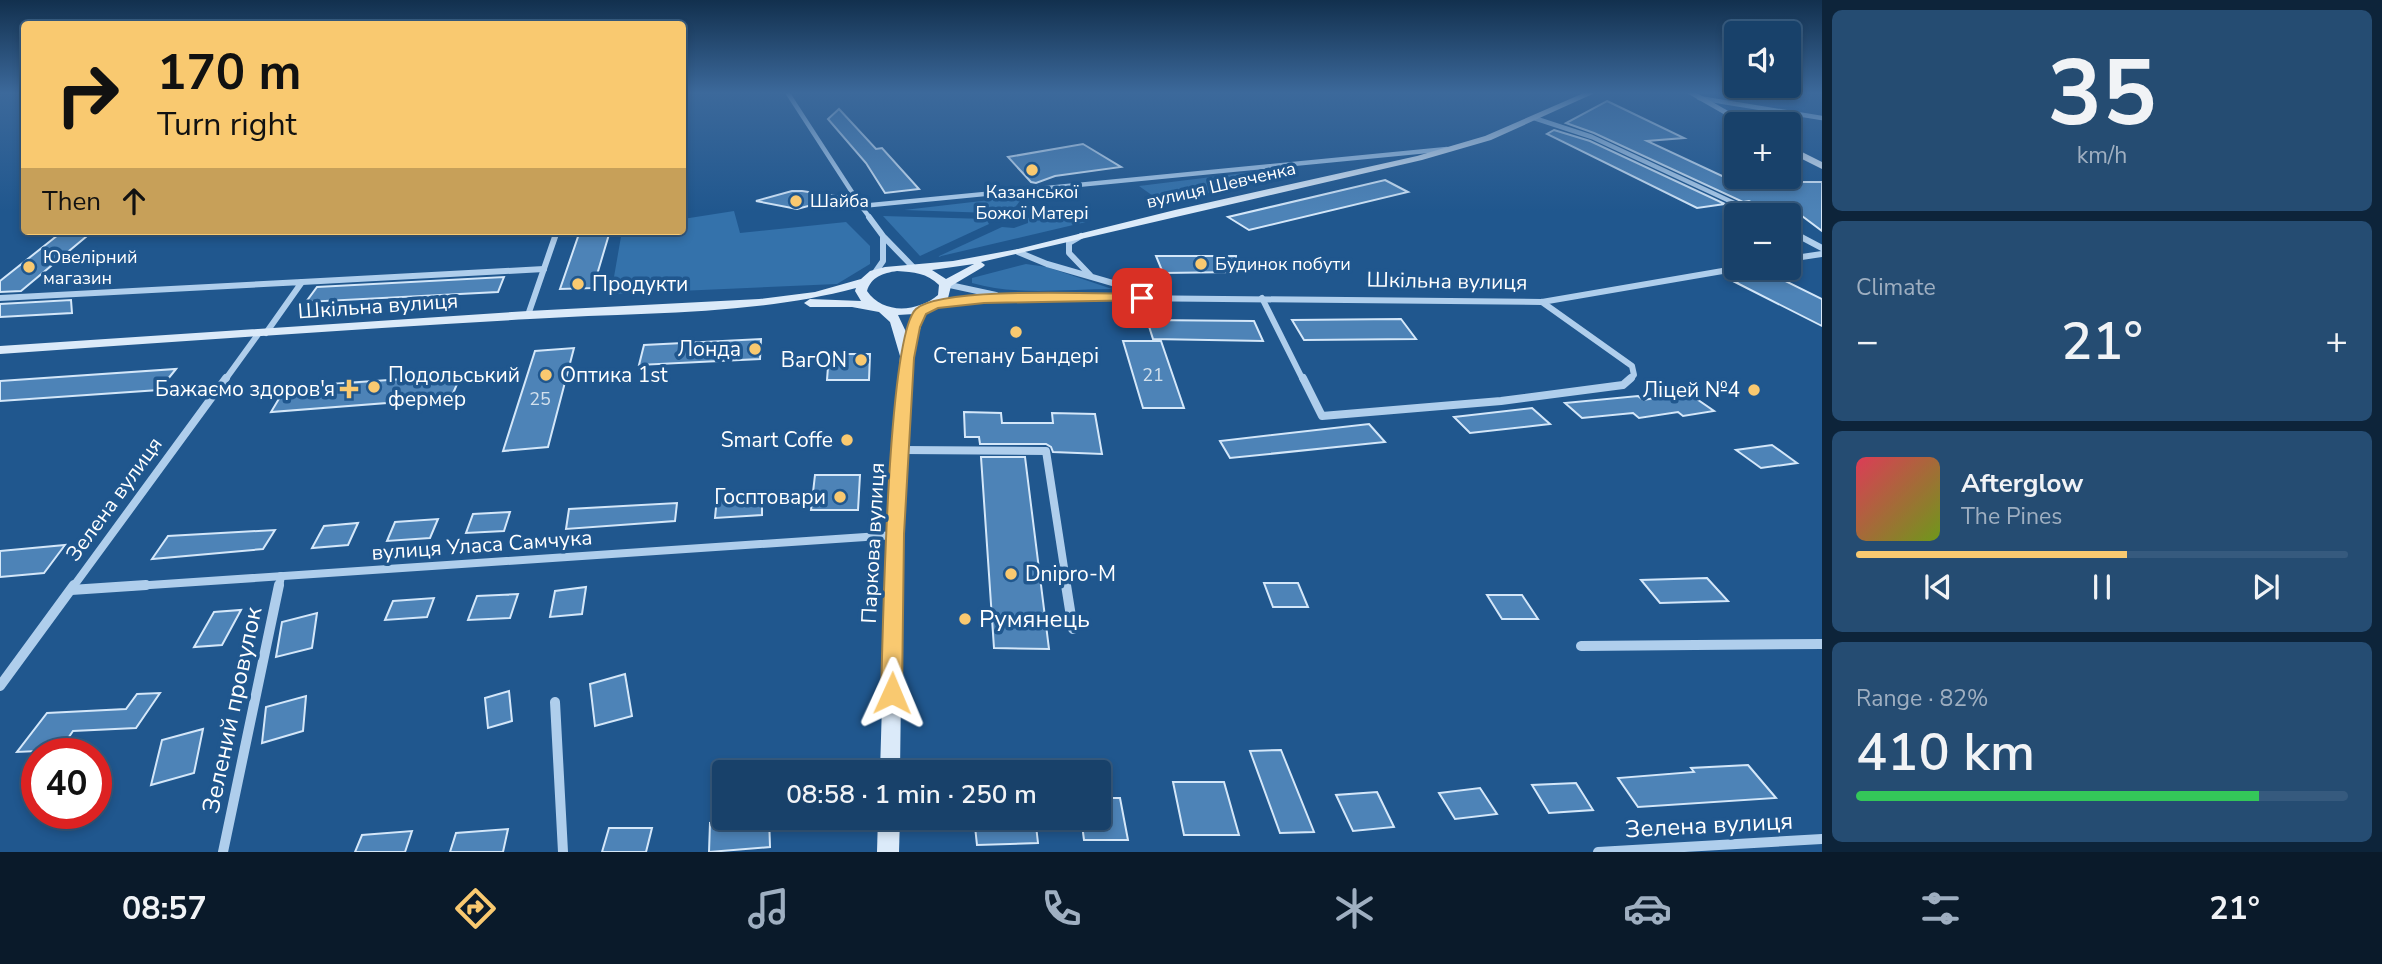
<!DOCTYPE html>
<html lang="en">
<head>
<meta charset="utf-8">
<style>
	:root { --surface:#18416a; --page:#254c72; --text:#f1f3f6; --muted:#9fafc1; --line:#365a7e; --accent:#f9c970 }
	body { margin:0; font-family:"Nunito Sans",sans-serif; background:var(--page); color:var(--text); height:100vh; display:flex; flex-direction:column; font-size:26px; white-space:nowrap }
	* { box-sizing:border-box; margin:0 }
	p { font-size:23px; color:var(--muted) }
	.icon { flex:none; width:38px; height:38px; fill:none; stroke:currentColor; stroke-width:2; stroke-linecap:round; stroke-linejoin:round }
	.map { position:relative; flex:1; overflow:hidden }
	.side { display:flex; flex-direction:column; gap:10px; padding:10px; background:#0d243a; width:560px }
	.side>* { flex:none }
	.hud { position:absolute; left:21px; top:21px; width:665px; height:214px; border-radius:7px; box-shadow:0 4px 10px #0003,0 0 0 2px var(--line); background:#f9c970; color:#111; overflow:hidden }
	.controls { position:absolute; left:1724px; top:21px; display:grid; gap:14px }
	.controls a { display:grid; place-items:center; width:77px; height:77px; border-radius:7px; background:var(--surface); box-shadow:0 4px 10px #0003,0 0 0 2px var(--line); font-size:35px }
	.speed { position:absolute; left:21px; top:738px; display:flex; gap:14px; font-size:35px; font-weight:700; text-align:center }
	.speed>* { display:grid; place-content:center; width:91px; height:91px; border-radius:50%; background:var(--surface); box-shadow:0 4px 10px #0003,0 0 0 2px var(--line); line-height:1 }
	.speed .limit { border:10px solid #d22; background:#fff; color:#111 }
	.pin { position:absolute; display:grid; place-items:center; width:60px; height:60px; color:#fff; margin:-30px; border-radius:14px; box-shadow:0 4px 10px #0006 }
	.me { position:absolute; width:77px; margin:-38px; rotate:1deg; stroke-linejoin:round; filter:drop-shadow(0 0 5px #0008) }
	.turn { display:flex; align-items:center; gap:24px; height:147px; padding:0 21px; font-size:32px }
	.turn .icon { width:91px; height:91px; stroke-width:2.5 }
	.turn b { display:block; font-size:49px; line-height:60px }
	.then { display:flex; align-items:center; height:66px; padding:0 21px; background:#0003; gap:14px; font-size:26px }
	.big { font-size:52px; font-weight:600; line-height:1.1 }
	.side .widget { flex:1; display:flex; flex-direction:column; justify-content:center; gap:10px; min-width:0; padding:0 24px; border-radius:10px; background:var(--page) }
	.side .dial { align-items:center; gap:0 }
	.dial b { font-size:91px; line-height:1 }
	.song { display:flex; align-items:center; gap:21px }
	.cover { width:84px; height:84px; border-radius:10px; background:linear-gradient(135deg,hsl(350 70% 55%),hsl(80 70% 35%)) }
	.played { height:7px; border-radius:4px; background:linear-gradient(90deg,var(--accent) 55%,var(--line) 55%) }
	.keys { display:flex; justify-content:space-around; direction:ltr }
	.heat { display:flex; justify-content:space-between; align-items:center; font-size:38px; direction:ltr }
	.charge { height:10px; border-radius:5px; background:linear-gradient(90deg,#34c759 82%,var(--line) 0) }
	.trip { position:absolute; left:712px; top:760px; width:399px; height:70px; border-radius:7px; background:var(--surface); box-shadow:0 4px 10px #0003,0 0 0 2px var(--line); font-weight:600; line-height:70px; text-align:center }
	.dock { display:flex; height:112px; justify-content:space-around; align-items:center; background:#0a1a2a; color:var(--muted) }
	.dock .icon { width:49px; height:49px }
	.dock .selected { color:var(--accent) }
	.dock b { font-size:32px; color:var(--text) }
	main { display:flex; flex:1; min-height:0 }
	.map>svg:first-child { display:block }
</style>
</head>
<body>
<main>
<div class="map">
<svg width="1822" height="852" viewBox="0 0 1822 852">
	<rect width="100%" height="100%" fill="#20578e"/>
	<g fill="#3472ab">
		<polygon points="1277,169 1287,176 1163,203 1139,186"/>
		<polygon points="1024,196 1012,211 991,213 904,210"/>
		<polygon points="734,211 740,233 846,222 870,246 870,264 837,284 611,294 622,231 682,231 683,219"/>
		<polygon points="1060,213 1079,217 1086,222 937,257 1002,227 1014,228 1028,223 1028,218"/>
		<polygon points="883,216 986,219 989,224 920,256"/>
		<path d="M1026 264 1047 267 1112 289C1066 289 1016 296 972 283V278Z"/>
	</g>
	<g fill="#4d83b7" stroke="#d4e7f9" stroke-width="2">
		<polygon points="1607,101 1684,138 1647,141 1737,183 1763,179 1770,182 1822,182 1822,231 1794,210 1772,213 1749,201 1743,202 1594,133 1566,123"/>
		<polygon points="839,109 876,149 882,148 919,189 885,193 866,163 828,119"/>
		<polygon points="1554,130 1590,141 1725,204 1697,208 1547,134"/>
		<polygon points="1083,144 1121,167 1055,176 1036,183 1031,182 1008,157"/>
		<polygon points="1385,180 1408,192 1249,230 1228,217"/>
		<polygon points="792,191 802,191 842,197 797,209 756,201"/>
		<polygon points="63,231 93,231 21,291 0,292 0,281"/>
		<polygon points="580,231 610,231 593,288 560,289"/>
		<polygon points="1156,256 1236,256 1236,272 1163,273"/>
		<polygon points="1771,274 1822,299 1822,326 1735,282"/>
		<polygon points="504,277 498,292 306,302 317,287"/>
		<polygon points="71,300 72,313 0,317 0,304"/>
		<polygon points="1401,319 1416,339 1304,340 1292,320"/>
		<polygon points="1147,320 1254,321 1263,341 1153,339"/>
		<polygon points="761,339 760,359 639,365 644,345"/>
		<polygon points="1123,341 1161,341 1184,408 1143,408"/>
		<polygon points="574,348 548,447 503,451 535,351"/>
		<polygon points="829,354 870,354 869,380 827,380"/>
		<polygon points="176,369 159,390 0,401 0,381"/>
		<polygon points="461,375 451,398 271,412 286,387"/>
		<polygon points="1688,393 1714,411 1683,416 1678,412 1639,418 1633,413 1582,418 1565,403 1638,396 1643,400"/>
		<polygon points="1532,408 1550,424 1470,433 1454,417"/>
		<polygon points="964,412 1001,413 1002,423 1053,423 1052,413 1095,414 1102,454 1053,452 1051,447 1046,444 980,444 979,437 965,437"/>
		<polygon points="1369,424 1385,442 1230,458 1220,441"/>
		<polygon points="1772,445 1797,463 1761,468 1736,450"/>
		<polygon points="981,457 1025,457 1049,649 994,648"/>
		<polygon points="815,475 860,475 858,510 811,510"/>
		<polygon points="762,494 762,515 715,518 717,497"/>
		<polygon points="677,503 675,521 566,529 569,509"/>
		<polygon points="510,512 504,531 466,533 473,514"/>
		<polygon points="438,519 430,538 387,541 395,522"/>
		<polygon points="358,523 348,545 312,548 324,526"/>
		<polygon points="275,530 263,549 152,559 168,536"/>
		<polygon points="65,545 44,573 0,577 0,551"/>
		<polygon points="1707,578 1728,601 1660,603 1641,580"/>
		<polygon points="1264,583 1298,583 1308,607 1273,607"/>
		<polygon points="586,587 582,614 550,617 555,591"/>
		<polygon points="518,594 510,618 468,620 477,596"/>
		<polygon points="1487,595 1522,595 1538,619 1502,619"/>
		<polygon points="434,598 427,617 385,620 393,601"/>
		<polygon points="241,610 222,645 194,647 214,612"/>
		<polygon points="317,613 312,648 276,657 282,622"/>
		<polygon points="625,674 632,716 595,726 590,684"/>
		<polygon points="509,691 512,721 488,728 485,698"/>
		<polygon points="160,693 136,728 73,731 60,750 17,752 47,713 126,709 137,694"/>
		<polygon points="306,696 303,731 262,743 266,707"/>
		<polygon points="203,729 194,773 151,785 162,740"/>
		<polygon points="1281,750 1314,832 1280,833 1250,751"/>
		<polygon points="1748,765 1776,798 1638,807 1618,778 1694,772 1691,768"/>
		<polygon points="1173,782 1224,782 1239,835 1184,835"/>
		<polygon points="1576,783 1593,810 1549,813 1532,785"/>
		<polygon points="1480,788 1497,814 1455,819 1439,793"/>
		<polygon points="1377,792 1394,827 1353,831 1336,795"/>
		<polygon points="1099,798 1120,798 1128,840 1084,840 1081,817 1099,817"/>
		<polygon points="754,817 769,817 770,847 709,852 710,823"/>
		<polygon points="974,817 1035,817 1038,843 977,845"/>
		<polygon points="609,828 652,828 646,852 602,852"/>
		<polygon points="508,829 503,852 450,852 456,833"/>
		<polygon points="412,831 405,852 355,852 362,835"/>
	</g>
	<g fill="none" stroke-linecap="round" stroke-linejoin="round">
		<g stroke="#afceec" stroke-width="4.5">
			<polyline points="787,92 861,206"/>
			<polyline points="1699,98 1822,118"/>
			<polyline points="1534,118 1592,137 1760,215"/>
			<polyline points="870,218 861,206 1447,149"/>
		</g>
		<g stroke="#afceec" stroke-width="6">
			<polyline points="869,217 883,236 914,268"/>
			<polyline points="1788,230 1822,248"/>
			<polyline points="1081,236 1069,243 1069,253 1090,275"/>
			<polyline points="1018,252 1047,264 1154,295"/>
			<polyline points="1788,259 1822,254"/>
			<polyline points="874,274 883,261 883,237"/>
			<polyline points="302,282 544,269"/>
			<polyline points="945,284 996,295"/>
			<polyline points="0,298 302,282 266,333"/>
			<polyline points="1262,298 1303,380"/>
			<polyline points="1542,302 1632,366 1634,375 1629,380"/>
			<polyline points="934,304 1025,297 1542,302 1740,268"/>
			<polyline points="528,315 557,231"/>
			<polyline points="225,380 259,333"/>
		</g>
		<g stroke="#afceec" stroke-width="8">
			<polyline points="1303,378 1322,416 1501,401 1623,385 1631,378"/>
			<polyline points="902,450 1046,451 1067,587"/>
			<polyline points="73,587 226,378"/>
			<polyline points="120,587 895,535"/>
			<polyline points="279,587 281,576"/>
		</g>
		<g stroke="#afceec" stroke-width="10">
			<polyline points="1066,585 1073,629"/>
			<polyline points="71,590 146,585"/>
			<polyline points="1581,646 1822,644"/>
			<polyline points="0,686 74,585"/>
			<polyline points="555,702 563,852"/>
			<polyline points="223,852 279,585"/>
			<polyline points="1598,852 1822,839"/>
		</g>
		<g fill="#dbeaf9" fill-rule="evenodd">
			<path d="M1586 92H1597L1491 140 1422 160 981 262 985 265 983 267 951 286 948 298 926 314 923 319 912 358 903 534 900 772H880L887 534 900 356 890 322 879 312 852 307H810L804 303 810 299 861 301 855 291 856 288C751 316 638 312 530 319 353 329 176 342 0 354V346L528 311 759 299 815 292 861 279 870 271 885 267 953 261 1018 249 1175 210 1417 156 1485 136ZM974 264 946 279 932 270ZM897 271C914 272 927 273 939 285L938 295C918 312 883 315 867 291 871 277 883 273 897 271ZM914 314 907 334 898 315Z"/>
			<polygon points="1685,92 1695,92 1751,124 1741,124"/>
			<polygon points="1788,145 1822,162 1822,169 1788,152"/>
			<polygon points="878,817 900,817 899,852 877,852"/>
		</g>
	</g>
	<linearGradient id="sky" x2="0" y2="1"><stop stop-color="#12304e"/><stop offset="0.44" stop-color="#3c699b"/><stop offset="1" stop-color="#3c699b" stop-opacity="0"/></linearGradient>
	<rect width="1822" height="211" fill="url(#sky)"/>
	<path fill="#f9c970" stroke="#a28349" stroke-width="2" d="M1142 294 1149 298 1147 300 984 303 938 308 926 314 920 327 914 358 904 534 902 693 899 699 892 702 884 699 881 693C883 637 887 336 916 309 941 286 1102 294 1142 294Z"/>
	<g fill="#f9c970" stroke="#20578e" stroke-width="2.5">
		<circle cx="1032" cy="170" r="7"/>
		<circle cx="796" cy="201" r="7"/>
		<circle cx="1201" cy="264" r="7"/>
		<circle cx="29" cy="267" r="7"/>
		<circle cx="578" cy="284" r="7"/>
		<circle cx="1016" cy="332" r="7"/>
		<circle cx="755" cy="349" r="7"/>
		<circle cx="861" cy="360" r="7"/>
		<circle cx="546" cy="375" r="7"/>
		<circle cx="374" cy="387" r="7"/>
		<path d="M345.5 378.5h7v7h7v7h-7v7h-7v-7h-7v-7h7z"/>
		<circle cx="1754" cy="390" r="7"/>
		<circle cx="847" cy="440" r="7"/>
		<circle cx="840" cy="497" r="7"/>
		<circle cx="1011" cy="574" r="7"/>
		<circle cx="965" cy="619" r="7"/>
	</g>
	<g text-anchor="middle" stroke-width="7" stroke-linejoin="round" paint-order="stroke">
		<g font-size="18" fill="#fff" stroke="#20578e">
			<text transform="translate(1221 185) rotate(-13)" y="6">вулиця Шевченка</text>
		</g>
		<g font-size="18" fill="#fff" stroke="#20578e" text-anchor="start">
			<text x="1032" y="198" text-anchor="middle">Казанської<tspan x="1032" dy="21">Божої Матері</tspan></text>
			<text x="810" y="207">Шайба</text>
			<text x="43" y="263">Ювелiрний<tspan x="43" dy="21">магазин</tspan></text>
			<text x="1215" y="270">Будинок побути</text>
		</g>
		<g font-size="18" fill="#d2e0ed">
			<text x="1153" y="381">21</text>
			<text x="540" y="405">25</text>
		</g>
		<g font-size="21" fill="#fff" stroke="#20578e">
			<text transform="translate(1447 281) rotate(1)" y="7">Шкільна вулиця</text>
			<text transform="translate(378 306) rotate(-4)" y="7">Шкільна вулиця</text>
			<text transform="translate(114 499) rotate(-54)" y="7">Зелена вулиця</text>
			<text transform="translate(873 543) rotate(-87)" y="7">Паркова вулиця</text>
			<text transform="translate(482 545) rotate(-4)" y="7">вулиця Уласа Самчука</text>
		</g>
		<g font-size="21" fill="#fff" stroke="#20578e" text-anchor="end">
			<text x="592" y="291" text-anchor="start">Продукти</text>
			<text x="741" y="356">Лонда</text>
			<text x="1016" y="363" text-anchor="middle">Степану Бандері</text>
			<text x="847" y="367">ВагON</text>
			<text x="388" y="382" text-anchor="start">Подольський<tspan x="388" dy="24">фермер</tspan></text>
			<text x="560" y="382" text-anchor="start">Оптика 1st</text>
			<text x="335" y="396">Бажаємо здоров'я</text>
			<text x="1740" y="397">Ліцей №4</text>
			<text x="833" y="447">Smart Coffe</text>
			<text x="826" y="504">Госптовари</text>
			<text x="1025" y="581" text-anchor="start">Dnipro-M</text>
		</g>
		<g font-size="24" fill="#fff" stroke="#20578e" text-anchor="start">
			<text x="979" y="627">Румянець</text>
		</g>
		<g font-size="24" fill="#fff" stroke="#20578e">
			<text transform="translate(232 710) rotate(-78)" y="8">Зелений провулок</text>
			<text transform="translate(1709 825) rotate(-3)" y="8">Зелена вулиця</text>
		</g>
	</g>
</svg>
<div class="controls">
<a><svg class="icon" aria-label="sound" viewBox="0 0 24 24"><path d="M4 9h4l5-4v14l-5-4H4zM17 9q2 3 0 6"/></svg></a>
<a>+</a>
<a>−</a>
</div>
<div class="speed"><div class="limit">40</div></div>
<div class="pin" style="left:1142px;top:298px;background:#d93025"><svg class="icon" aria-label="arrive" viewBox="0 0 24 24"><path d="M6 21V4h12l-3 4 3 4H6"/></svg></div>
<svg class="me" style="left:892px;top:693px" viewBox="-20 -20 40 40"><path d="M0-17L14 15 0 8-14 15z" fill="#f9c970" stroke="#fff" stroke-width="4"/></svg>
<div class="trip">08:58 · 1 min · 250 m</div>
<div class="hud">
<div class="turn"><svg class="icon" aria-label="right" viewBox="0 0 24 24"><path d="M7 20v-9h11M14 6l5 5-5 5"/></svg><div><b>170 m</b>Turn right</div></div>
<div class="then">Then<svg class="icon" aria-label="ahead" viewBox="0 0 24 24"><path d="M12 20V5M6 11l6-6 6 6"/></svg></div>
</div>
</div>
<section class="side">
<div class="widget dial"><b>35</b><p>km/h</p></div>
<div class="widget"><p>Climate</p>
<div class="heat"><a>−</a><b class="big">21°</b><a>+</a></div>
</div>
<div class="widget">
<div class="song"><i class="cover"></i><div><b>Afterglow</b><p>The Pines</p></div></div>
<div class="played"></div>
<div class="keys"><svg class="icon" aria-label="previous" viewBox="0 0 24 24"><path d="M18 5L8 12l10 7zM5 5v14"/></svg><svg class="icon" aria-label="pause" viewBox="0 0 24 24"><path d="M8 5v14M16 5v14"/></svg><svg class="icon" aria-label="next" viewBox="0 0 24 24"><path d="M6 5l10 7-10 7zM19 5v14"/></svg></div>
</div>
<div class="widget"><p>Range · 82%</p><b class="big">410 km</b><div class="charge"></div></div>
</section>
</main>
<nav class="dock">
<b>08:57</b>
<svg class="icon selected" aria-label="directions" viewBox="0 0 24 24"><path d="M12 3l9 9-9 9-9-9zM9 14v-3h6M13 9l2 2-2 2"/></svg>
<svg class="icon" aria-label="music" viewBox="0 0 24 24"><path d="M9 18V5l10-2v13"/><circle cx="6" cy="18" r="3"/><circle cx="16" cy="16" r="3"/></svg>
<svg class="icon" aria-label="phone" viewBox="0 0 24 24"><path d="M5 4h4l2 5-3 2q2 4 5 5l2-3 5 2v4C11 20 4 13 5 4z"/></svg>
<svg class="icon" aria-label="climate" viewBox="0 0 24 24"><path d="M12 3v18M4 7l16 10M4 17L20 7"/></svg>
<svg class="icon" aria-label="car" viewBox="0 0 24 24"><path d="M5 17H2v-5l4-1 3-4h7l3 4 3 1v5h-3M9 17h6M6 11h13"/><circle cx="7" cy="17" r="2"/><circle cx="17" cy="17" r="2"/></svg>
<svg class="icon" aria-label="filters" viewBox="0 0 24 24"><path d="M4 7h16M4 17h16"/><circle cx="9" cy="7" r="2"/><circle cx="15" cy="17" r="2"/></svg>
<b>21°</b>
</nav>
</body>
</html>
